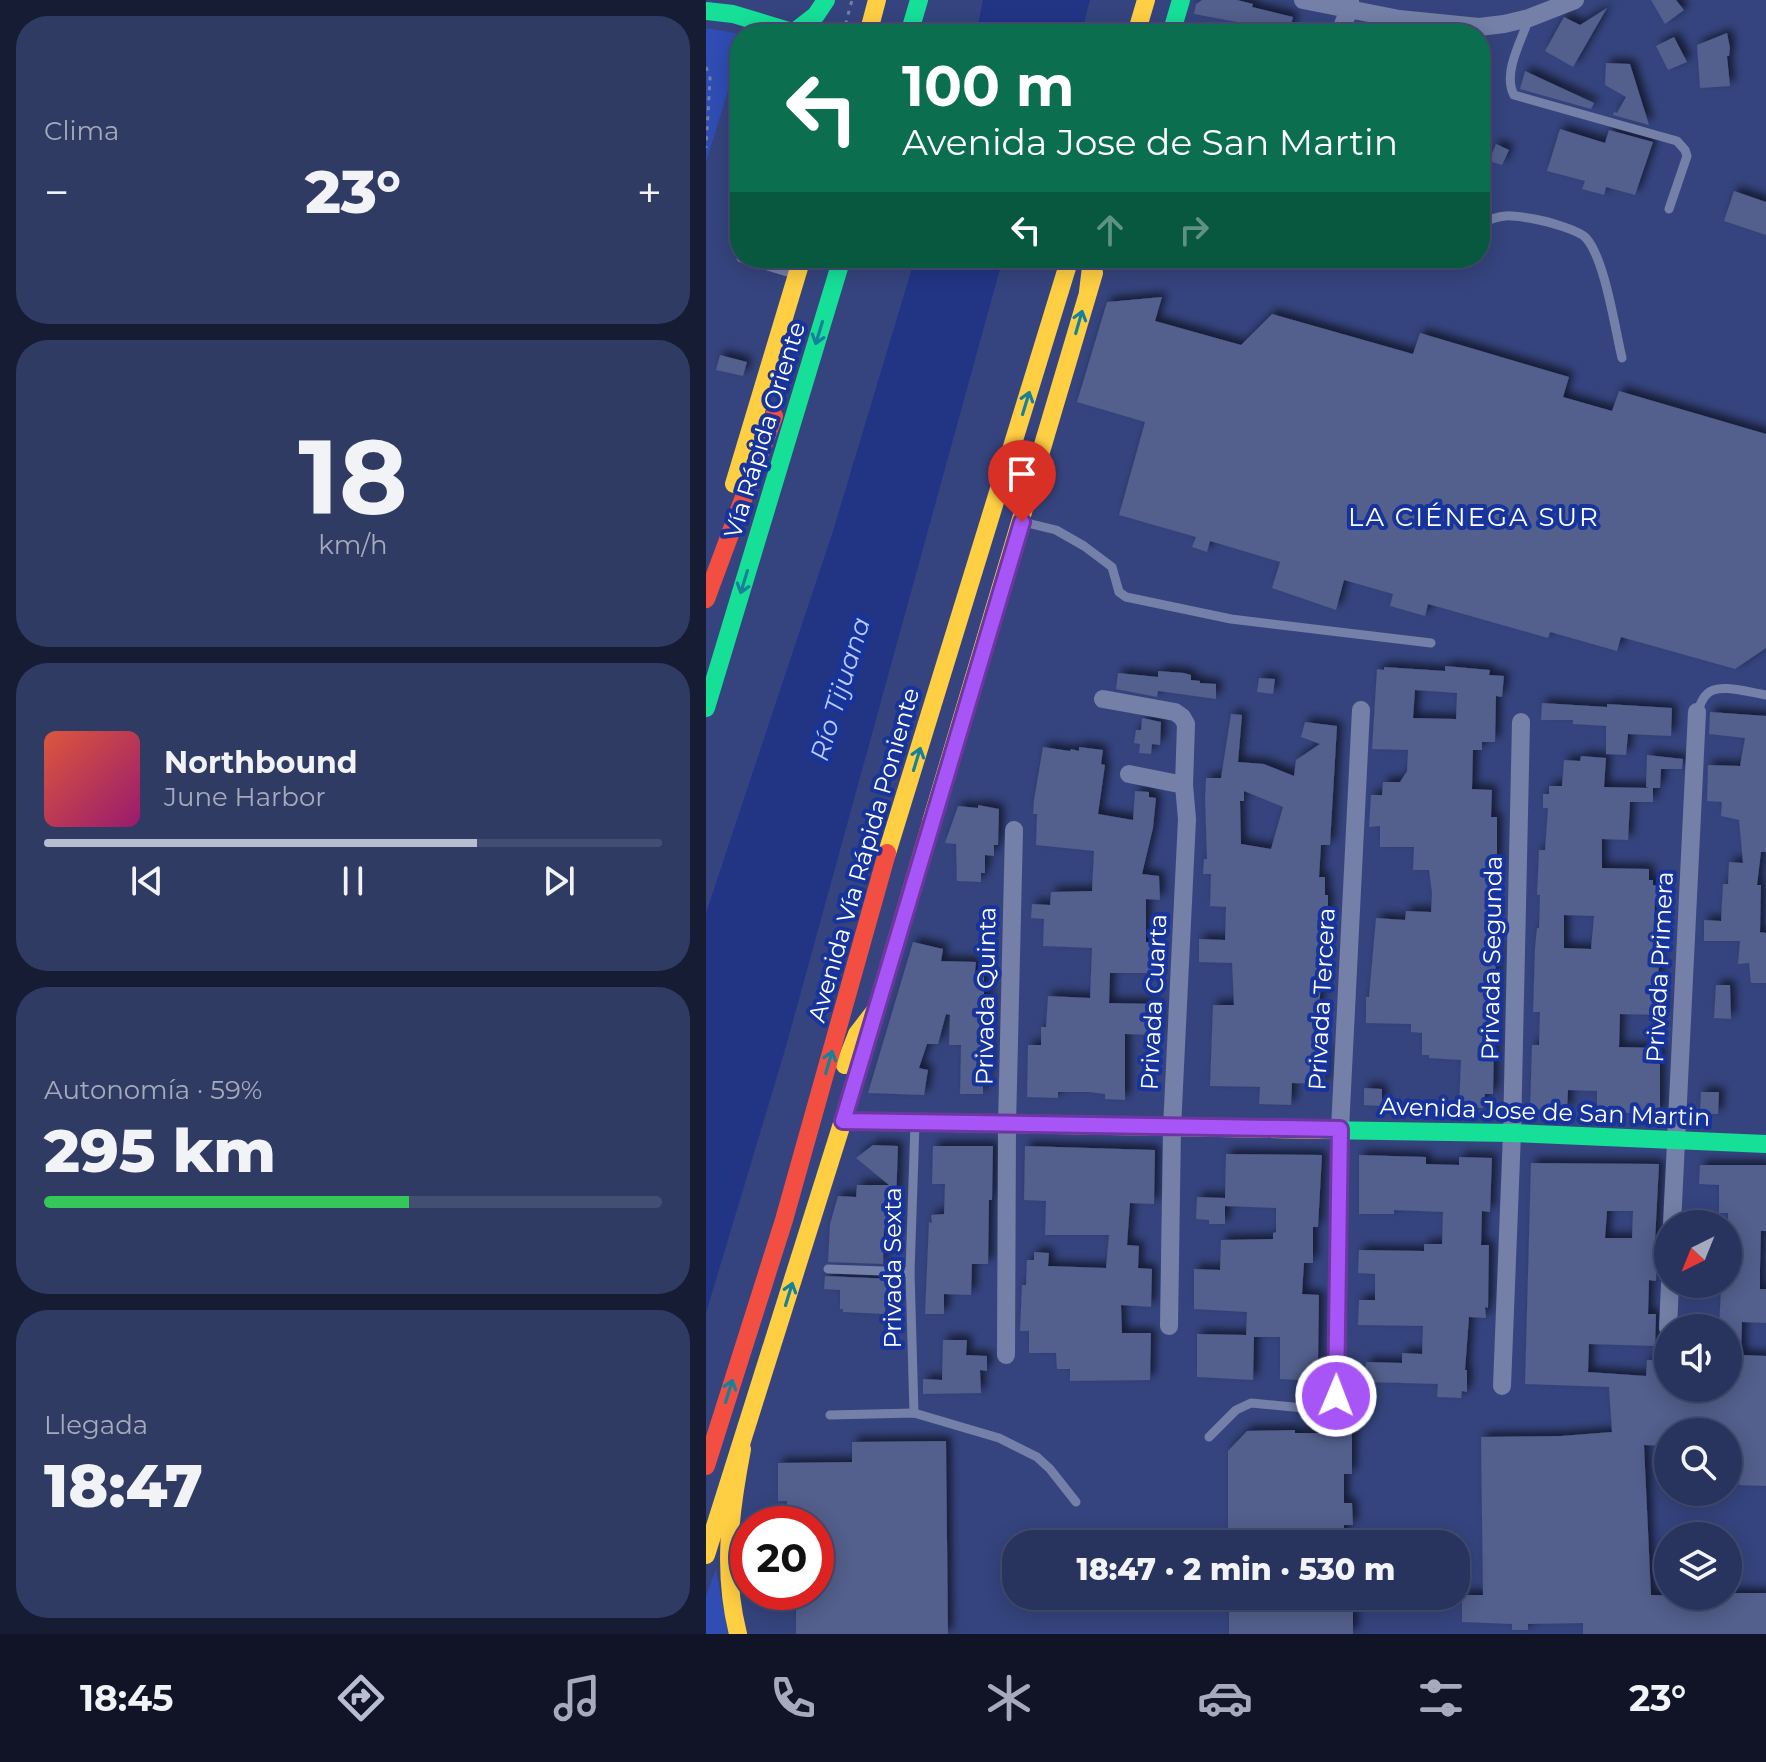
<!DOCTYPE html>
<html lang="es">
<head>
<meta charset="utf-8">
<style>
	:root { --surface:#28335e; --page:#303b64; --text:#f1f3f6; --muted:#a5aabc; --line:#444e73; --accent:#b8bed2 }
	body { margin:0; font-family:Montserrat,sans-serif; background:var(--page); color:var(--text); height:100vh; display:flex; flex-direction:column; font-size:30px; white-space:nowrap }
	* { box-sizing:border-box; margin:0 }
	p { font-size:26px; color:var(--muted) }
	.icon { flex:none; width:44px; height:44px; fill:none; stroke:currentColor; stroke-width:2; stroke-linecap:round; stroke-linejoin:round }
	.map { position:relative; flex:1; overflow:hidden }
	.drawer { display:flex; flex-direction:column; gap:16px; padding:16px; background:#161c34; width:706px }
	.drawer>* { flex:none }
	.guide { position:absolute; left:24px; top:24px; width:760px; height:244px; border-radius:32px; box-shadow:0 4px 20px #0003,0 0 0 2px var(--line); background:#0b6e4f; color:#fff; overflow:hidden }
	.needle { width:52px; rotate:223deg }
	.tools { position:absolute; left:948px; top:1210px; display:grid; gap:16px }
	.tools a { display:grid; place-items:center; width:88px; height:88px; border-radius:50%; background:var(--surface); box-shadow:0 4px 20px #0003,0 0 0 2px var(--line); font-size:40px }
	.speed { position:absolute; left:24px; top:1506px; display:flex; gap:16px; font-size:40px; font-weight:700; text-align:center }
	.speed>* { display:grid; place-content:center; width:104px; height:104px; border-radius:50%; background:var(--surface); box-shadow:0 4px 20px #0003,0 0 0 2px var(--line); line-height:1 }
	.speed .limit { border:12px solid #d22; background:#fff; color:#111 }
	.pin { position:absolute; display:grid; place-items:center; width:68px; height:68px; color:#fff; margin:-82px -34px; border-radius:50% 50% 50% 0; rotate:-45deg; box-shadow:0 0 8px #0007 }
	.pin .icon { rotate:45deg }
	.me { position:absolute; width:88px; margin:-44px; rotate:1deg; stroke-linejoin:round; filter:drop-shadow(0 0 6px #0008) }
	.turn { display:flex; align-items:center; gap:28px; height:168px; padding:0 40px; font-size:36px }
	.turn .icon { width:104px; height:104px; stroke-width:2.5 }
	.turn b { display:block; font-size:56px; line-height:68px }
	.lanes { display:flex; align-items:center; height:76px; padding:0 40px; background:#0003; justify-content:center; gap:40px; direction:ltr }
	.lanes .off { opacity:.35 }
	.big { font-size:60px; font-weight:800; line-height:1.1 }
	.drawer .tile { flex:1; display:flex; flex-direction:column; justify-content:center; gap:12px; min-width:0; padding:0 28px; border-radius:32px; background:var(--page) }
	.drawer .dial { align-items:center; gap:0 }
	.dial b { font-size:104px; line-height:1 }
	.song { display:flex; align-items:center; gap:24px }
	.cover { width:96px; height:96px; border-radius:12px; background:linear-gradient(135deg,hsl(10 70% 55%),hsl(320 70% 35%)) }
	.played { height:8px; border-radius:4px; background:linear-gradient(90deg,var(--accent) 70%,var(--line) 70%) }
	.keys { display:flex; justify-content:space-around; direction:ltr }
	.heat { display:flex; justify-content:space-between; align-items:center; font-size:44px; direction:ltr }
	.charge { height:12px; border-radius:6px; background:linear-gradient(90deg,#34c759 59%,var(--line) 0) }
	.trip { position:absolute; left:296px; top:1530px; width:468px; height:80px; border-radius:32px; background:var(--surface); box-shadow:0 4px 20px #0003,0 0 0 2px var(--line); font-weight:800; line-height:80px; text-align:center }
	.menu { display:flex; height:128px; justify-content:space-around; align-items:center; background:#101426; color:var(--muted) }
	.menu .icon { width:56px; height:56px }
	.menu .selected { color:var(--accent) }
	.menu b { font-size:36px; color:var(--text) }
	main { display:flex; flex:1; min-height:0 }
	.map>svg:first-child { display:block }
</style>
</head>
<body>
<main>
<section class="drawer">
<div class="tile"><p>Clima</p>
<div class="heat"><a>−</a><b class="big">23°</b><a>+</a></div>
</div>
<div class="tile dial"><b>18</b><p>km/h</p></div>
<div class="tile">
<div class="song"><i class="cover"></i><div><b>Northbound</b><p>June Harbor</p></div></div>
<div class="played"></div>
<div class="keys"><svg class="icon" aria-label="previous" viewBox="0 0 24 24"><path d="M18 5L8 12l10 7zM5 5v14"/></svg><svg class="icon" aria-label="pause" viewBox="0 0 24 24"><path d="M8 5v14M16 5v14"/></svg><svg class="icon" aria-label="next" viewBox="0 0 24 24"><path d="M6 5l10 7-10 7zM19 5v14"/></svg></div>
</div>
<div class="tile"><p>Autonomía · 59%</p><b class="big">295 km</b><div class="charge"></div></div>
<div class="tile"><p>Llegada</p><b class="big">18:47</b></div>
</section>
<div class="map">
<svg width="1060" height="1634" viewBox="0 0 1060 1634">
	<defs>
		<filter id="shadow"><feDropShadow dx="5" dy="-5" stdDeviation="4" flood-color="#0009"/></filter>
	</defs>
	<rect width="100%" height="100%" fill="#35447e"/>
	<g fill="#2f4db3">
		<polygon points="0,28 34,34 34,52 0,162"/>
		<polygon points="10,1569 22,1634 0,1634 0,1596"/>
	</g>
	<g fill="#223585">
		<polygon points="277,0 384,0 375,34 270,34"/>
		<polygon points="209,258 297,258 79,1050 0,1313 0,913 127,531"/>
	</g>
	<g fill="#525e8c" fill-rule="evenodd" filter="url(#shadow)">
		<polygon points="496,0 531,0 547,4 546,7 587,17 583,34 529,34 531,22 488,14 490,4"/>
		<polygon points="945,0 970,0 978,10 959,24"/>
		<polygon points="901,8 867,67 839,51 858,17 874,25"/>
		<polygon points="1021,33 1024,48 1023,56 1021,56 1024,86 994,88 991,45"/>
		<polygon points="968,37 981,62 962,70 950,46"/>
		<polygon points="900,63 924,64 943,125 907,115 908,112 911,113 920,97 899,85"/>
		<polygon points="819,71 888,103 885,109 814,89"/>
		<polygon points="854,129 899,143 903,130 947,142 929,195 900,187 898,195 876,189 879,181 841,171"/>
		<polygon points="790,144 803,150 796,165 783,161"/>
		<polygon points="1028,191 1060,202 1060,235 1018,221"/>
		<polygon points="456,297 449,321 535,345 566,314 707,354 714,333 863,377 857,397 906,411 913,391 1060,434 1060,648 1029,669 915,637 911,651 844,632 842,638 722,604 719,616 684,606 687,594 638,580 630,610 566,588 574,562 504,541 501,552 486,547 490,537 413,515 439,422 371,402 401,302"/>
		<polygon points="14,355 41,362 37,376 10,370"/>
		<path d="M739 666 784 670 783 675 798 676 796 697 790 696 789 742H776V750H767L766 789 786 790 785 817H791V874H788L782 947H790L787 1094H779L777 1108 753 1107 755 1060 723 1058V1055H716V1033L705 1032V1024L660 1023V997H663L670 918 699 920 700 911 725 912 726 893 723 870H707L708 847H674V826L663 827 665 795H676L677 782H694L701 771 702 750 666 749 671 669 678 670V667L739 671ZM709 690 751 693 750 719 707 718Z"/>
		<polygon points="452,671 478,673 485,675 485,680 494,681 494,683 510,684 510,699 452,691 451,697 410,689 412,673 452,677"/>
		<polygon points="553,678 569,679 567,694 551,692"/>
		<polygon points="836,703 901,707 901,704 966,708 965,736 922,734 920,755 900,754 900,726 867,724 867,720 835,720"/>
		<polygon points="1004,712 1060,716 1060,852 1055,852 1051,885 1055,885 1054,932 1060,933 1060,983 1045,983 1043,963 1032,964 1034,941 998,941 998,920 1015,921 1017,884 1022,884 1023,862 1037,863 1033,820 1015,816 1016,802 1001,801 1002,765 1034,766 1039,738 1003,734"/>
		<path d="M525 714 536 715 532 762 558 764 588 776 590 760 614 744 595 737 599 722 631 726 624 845H615L613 877H619V895H622V919L617 918 615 934 614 960H618V973H616L613 1007H610L611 1049H619L618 1084 586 1083 585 1105 553 1104 554 1087 504 1086 507 1005H528L526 963 493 962V939L519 940 520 907 504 906 505 874H497L498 859H501L499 798 500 778H515ZM538 791 577 807 565 849 535 844 534 801H538Z"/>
		<polygon points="436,718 455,722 454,745 446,744 445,754 433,753 434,744 428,743 430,730 435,730"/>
		<polygon points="337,747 364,751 365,749 373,751 373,747 397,750 395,764 399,765 392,814 427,820 429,791 443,792 443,797 450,798 447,828 436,874 453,876 454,900 440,899 440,942 451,943 450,973 404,973 403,1003 451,1004 451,1035 419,1034 419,1100 399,1099 399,1094 383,1092 352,1092 352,1098 321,1097 322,1045 335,1045 335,1027 340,1027 342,996 384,998 386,948 337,946 338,919 325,918 326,904 344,905 345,892 386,891 388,851 330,845 331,814 327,814 328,800"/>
		<path d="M941 755 977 759 976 769H955L954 788H947V802H924L922 840 896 839V868L943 869V880H947V885L957 886 956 901H949L947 950H953L952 1000H956L955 1015 914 1014 913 1047 954 1048V1114L891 1112V1091L862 1090 861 1110 824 1109 826 1045H833L834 1012H827L829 948 831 928H833L834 895H831L833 850H839L842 808H837V794H843V786H856L858 760 874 761 875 756 900 758 898 787 943 788 940 787ZM858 915 888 916 885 949 858 948Z"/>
		<polygon points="272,805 293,809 292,845 288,845 288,856 279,855 279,873 275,873 275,882 251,881 250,844 239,843 252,806 272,808"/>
		<polygon points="207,942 237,949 235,961 270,962 269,972 278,972 278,994 282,994 283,1044 282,1072 280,1072 280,1082 277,1082 277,1094 254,1094 255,1045 243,1045 244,1015 240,1014 232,1044 221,1044 213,1068 222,1070 218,1095 162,1093"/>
		<polygon points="1010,985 1024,985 1025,1019 1008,1018"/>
		<polygon points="658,1088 676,1089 676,1106 658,1105"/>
		<polygon points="995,1092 1013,1092 1012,1114 994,1114"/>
		<polygon points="167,1145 192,1146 189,1230 178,1230 177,1264 122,1262 124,1224 132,1196 150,1197 151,1185 183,1185 150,1158"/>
		<polygon points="227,1146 287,1146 286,1200 283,1200 282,1264 266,1264 265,1295 238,1294 238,1314 219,1314 223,1222 226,1223 225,1215 238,1214 239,1184 226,1184"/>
		<polygon points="319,1146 449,1150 448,1204 424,1203 421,1245 433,1246 432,1268 446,1269 445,1307 415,1305 416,1333 445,1333 444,1380 364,1381 364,1369 351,1369 350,1353 323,1353 323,1331 314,1331 316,1285 320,1285 321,1260 328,1260 328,1252 343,1253 342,1266 400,1268 403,1235 339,1235 340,1201 318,1200"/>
		<polygon points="520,1154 616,1155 612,1227 607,1227 607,1263 598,1263 596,1294 613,1295 612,1362 608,1362 608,1381 574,1379 574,1337 548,1337 547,1380 491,1377 491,1334 540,1335 541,1312 488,1309 488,1269 514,1270 515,1240 567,1239 567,1233 570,1232 570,1208 519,1206 519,1224 503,1224 503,1220 490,1219 491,1197 519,1198"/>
		<polygon points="653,1155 720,1157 720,1164 753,1165 753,1157 786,1158 784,1212 776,1211 775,1245 783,1245 782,1308 779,1307 780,1318 763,1317 759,1370 761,1370 761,1392 756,1391 755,1398 731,1397 732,1384 659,1382 660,1362 696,1363 696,1353 716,1354 717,1326 652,1325 653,1300 669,1300 669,1274 652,1273 653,1250 718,1251 718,1244 736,1244 737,1212 688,1210 688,1214 653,1214"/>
		<path d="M825 1163 953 1164 948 1261H951L950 1281 943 1280 942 1314H950L949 1346 883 1344 882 1372 940 1376 941 1360H962V1388H1022V1328H1013L1015 1288H1022V1213H1013V1185L993 1184 994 1165H1060V1231H1055L1054 1269V1289H1060V1323L1036 1322 1035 1351 1037 1355 1060 1356V1486L1033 1485 1034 1454H1022V1432H962V1446L938 1445 945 1595 1022 1596V1593H1060V1634H877V1623L822 1624V1630H806V1624L756 1622V1595H777L775 1437 855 1436 906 1432 903 1387 819 1384ZM901 1211H927L926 1238H899Z"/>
		<polygon points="119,1276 188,1279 181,1279 179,1314 137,1312 137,1309 134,1309 134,1290 118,1289"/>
		<polygon points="237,1340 261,1340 260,1355 281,1356 281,1371 274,1370 275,1393 217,1394 217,1379 236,1380"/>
		<polygon points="642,1392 646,1392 646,1474 638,1474 638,1503 646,1503 647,1525 638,1525 638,1544 522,1544 522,1451 541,1431 589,1430 589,1433 631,1433 631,1411"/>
		<polygon points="240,1441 242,1634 90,1634 90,1609 65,1610 65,1592 110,1592 110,1524 81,1524 81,1501 72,1501 72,1463 146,1462 146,1442"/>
		<polygon points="523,1596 639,1596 639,1612 647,1612 647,1634 523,1634"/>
	</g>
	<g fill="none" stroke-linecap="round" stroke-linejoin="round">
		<g stroke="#7580a8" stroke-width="3" stroke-dasharray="4 6" stroke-linecap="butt">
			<polyline points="137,34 146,0"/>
			<polyline points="0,67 4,78 0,148"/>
		</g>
		<g stroke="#7580a8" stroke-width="9">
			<path d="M823 18C816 40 796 73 808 95L971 141 979 150 981 156 963 209"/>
			<polyline points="28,188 34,190"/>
			<path d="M774 224C795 213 805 215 828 219 840 221 873 230 880 238 899 259 909 329 916 358"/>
			<polyline points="35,258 88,274"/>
			<polyline points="317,522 350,530 378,546 406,567 413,592 420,597 525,619 725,643"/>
			<path d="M991 712C994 706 996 698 1001 694 1012 682 1045 693 1060 695"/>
			<polyline points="122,1269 204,1272"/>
			<polyline points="208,1413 204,1272 209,1124"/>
			<polyline points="124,1415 208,1413 293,1438 331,1457 344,1469 370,1502"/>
			<polyline points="503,1437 530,1410 545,1403 618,1410 627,1405 631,1388"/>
		</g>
		<g stroke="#7580a8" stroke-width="18">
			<polyline points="597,0 693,19 773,27 798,24 823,18 869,0"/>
			<polyline points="633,34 643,10 644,0"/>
			<polyline points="397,699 469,712 476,717 480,724 478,785"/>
			<polyline points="423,774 478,785 481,819 466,1128 463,1326"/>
			<polyline points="966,1224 991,712"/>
			<polyline points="962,1328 964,1284"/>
			<polyline points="300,1355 301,1125 308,830"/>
			<polyline points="796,1386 806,1133 815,722"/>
			<polyline points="631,1388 634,1129 655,710"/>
		</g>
		<g stroke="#16e098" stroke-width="18">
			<polyline points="0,11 27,14 93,34"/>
			<polyline points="88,32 110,15 120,0"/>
			<polyline points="203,34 213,0"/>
			<polyline points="465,34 475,0"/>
			<polyline points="0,708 136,258"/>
			<polyline points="614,1130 806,1133 1060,1144"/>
		</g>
		<g stroke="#ffcf43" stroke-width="18">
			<polyline points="162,34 171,0"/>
			<polyline points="430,34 440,0"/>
			<polyline points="382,292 386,258"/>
			<polyline points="28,484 96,258"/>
			<polyline points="225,822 388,273"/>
			<polyline points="181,853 364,258"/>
			<polyline points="139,1065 151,1034 168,1012"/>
			<polyline points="137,1121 614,1130"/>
			<polyline points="0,1555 139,1114"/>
			<path d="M32 1634C16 1571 24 1512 36 1449"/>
		</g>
		<g stroke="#f24e42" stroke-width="18">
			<polyline points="0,599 68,416"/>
			<polyline points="139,1114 225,822"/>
			<polyline points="0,1466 78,1220 181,853"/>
		</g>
	</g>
	<defs><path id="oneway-shaft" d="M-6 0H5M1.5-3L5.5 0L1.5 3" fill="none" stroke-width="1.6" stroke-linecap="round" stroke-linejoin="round" transform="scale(2)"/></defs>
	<g stroke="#17819a">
		<use href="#oneway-shaft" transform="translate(373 322) rotate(-74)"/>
		<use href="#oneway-shaft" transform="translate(113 333) rotate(107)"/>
		<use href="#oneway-shaft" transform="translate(320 403) rotate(-73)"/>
		<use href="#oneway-shaft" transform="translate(38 582) rotate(107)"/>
		<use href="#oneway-shaft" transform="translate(211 759) rotate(-73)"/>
		<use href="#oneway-shaft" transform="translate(123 1062) rotate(-74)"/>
		<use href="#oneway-shaft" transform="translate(83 1294) rotate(-73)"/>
		<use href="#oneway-shaft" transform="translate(23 1391) rotate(-73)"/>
	</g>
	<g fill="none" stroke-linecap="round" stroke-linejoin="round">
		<defs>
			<polyline id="route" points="316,522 137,1121 634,1129 630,1396"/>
		</defs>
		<use href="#route" stroke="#6d37a1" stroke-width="20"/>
		<use href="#route" stroke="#a855f7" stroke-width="14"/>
	</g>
	<g text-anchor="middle" stroke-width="8" stroke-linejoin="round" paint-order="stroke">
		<g font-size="24" fill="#fff" stroke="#17339c">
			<text transform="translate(59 430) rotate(-73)" y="8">Vía Rápida Oriente</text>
			<text transform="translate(158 855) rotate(-74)" y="8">Avenida Vía Rápida Poniente</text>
			<text transform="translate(786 958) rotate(-89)" y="8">Privada Segunda</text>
			<text transform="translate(954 967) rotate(-87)" y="8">Privada Primera</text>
			<text transform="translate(280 996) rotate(-89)" y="8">Privada Quinta</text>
			<text transform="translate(616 999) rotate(-87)" y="8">Privada Tercera</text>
			<text transform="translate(448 1002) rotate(-87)" y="8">Privada Cuarta</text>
			<text transform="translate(839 1112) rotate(2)" y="8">Avenida Jose de San Martin</text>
			<text transform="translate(187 1268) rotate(-90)" y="8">Privada Sexta</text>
		</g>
		<g font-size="26" letter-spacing="2" fill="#fff" stroke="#17339c">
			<text x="768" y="526">LA CIÉNEGA SUR</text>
		</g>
		<g font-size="26" font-style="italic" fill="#bac9f9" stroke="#17339c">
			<text transform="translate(134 689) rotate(-73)" y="9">Río Tijuana</text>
		</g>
	</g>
</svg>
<div class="tools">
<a><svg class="needle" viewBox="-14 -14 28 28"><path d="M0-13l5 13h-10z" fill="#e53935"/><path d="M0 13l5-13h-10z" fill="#a5aabc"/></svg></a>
<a><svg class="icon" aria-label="sound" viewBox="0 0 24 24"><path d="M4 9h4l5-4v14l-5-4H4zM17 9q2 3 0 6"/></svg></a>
<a><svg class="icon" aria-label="search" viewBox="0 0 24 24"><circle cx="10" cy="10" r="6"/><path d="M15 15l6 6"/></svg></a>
<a><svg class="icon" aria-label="layers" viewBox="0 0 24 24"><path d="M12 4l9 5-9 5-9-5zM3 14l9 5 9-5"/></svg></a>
</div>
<div class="speed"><div class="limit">20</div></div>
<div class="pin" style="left:316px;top:522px;background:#d93025"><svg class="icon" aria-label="arrive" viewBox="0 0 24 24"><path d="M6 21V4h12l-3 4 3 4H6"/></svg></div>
<svg class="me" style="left:630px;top:1396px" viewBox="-20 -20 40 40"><circle r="17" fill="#a855f7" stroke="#fff" stroke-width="3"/><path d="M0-11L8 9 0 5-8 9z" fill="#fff"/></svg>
<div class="trip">18:47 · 2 min · 530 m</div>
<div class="guide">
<div class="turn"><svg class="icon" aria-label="left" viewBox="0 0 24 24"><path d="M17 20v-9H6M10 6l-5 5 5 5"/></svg><div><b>100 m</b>Avenida Jose de San Martin</div></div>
<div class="lanes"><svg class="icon" aria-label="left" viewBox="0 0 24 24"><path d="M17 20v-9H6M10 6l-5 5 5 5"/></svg><svg class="icon off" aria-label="ahead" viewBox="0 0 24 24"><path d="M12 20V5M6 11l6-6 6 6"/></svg><svg class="icon off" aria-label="right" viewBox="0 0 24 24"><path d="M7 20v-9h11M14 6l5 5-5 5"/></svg></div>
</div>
</div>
</main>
<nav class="menu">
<b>18:45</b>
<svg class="icon selected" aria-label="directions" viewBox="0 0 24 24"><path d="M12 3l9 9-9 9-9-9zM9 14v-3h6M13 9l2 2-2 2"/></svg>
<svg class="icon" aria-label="music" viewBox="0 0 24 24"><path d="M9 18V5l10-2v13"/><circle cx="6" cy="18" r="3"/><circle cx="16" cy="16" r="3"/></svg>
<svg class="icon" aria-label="phone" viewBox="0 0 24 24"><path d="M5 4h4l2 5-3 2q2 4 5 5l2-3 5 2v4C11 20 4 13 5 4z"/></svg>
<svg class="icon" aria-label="climate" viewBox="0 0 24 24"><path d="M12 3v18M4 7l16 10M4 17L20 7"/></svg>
<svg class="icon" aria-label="car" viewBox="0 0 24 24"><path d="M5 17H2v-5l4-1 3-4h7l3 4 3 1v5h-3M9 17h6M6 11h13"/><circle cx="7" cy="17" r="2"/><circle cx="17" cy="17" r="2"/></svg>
<svg class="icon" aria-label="filters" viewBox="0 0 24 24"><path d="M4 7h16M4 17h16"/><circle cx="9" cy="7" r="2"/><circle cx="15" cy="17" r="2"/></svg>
<b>23°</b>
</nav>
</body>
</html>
